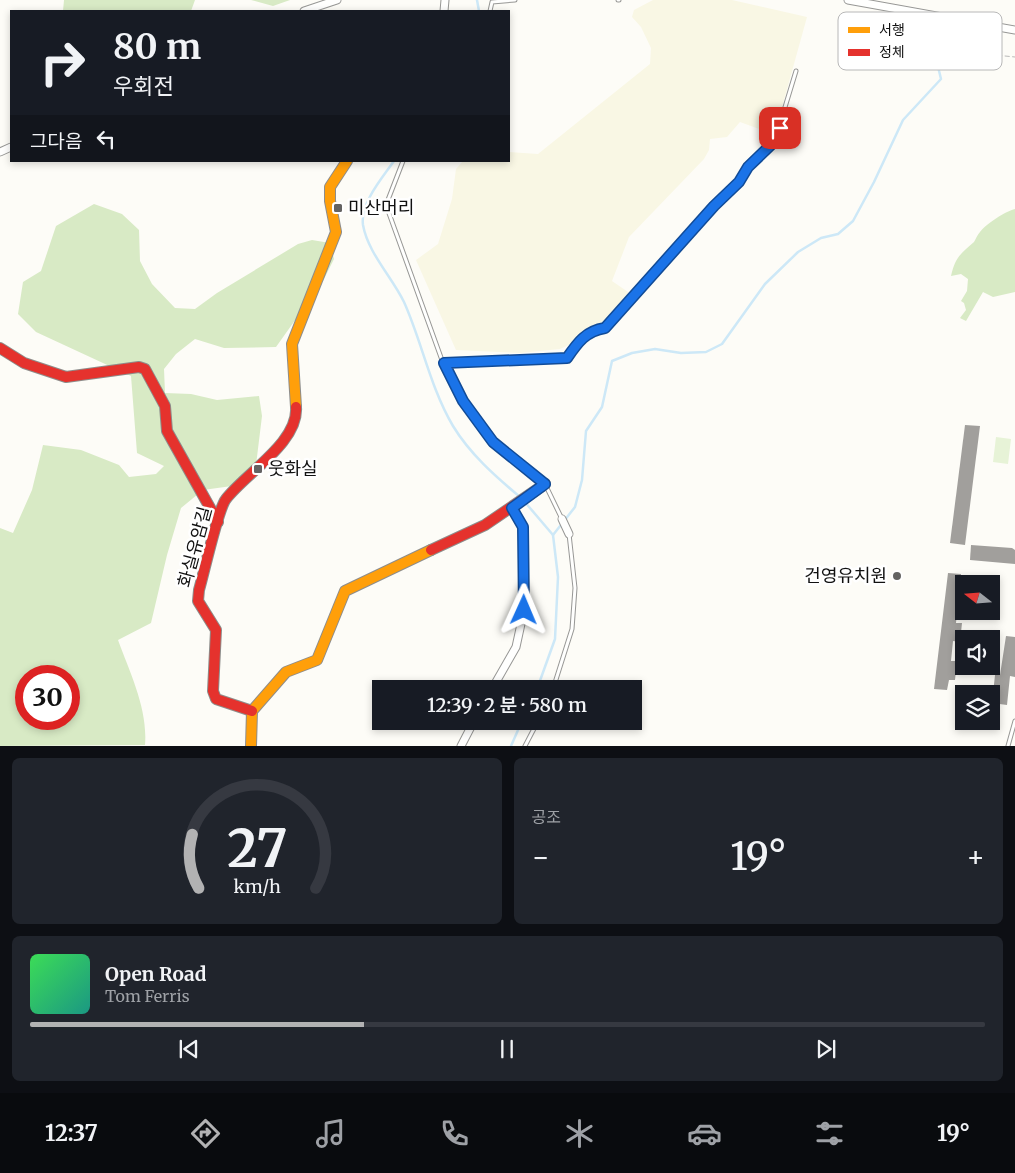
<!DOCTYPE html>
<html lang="ko">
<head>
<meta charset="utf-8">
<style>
	:root { --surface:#171b24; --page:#20242c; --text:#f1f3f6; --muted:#9ea1a6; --line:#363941; --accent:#b2b2b3 }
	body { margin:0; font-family:Merriweather,"Noto Sans KR",serif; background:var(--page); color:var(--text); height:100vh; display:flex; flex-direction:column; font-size:19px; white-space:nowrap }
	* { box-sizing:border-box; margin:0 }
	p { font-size:16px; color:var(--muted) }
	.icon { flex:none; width:28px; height:28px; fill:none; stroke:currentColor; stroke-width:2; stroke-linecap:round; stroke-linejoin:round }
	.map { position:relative; height:746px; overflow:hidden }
	.panel { display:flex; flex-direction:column; gap:12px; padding:12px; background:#0d0f14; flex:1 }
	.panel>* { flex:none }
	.guide { position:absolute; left:10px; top:10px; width:500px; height:152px; border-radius:0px; box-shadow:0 2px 8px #0003; background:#171b24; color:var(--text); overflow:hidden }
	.needle { width:32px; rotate:287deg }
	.buttons { position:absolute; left:955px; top:575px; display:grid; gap:10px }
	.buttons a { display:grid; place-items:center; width:45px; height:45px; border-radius:0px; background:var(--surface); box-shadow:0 2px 8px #0003; font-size:25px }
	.speed { position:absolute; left:15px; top:665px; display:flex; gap:10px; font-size:25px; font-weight:700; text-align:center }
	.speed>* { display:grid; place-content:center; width:65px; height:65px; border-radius:50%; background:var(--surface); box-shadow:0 2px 8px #0003; line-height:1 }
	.speed .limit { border:8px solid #d22; background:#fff; color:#111 }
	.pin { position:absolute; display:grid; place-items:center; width:42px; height:42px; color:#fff; margin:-21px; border-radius:10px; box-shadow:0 2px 8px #0006 }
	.me { position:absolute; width:55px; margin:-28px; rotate:1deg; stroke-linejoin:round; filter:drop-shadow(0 0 4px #0008) }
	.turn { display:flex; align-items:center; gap:18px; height:105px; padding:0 20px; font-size:22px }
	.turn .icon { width:65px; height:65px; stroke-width:2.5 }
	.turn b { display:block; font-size:35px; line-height:42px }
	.then { display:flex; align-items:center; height:48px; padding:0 20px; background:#0003; gap:10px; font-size:19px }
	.big { font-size:38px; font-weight:600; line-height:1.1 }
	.panel .widget { flex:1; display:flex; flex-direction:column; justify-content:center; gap:8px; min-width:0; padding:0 18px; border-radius:8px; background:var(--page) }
	.panel .dial { align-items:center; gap:0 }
	.dial svg { height:130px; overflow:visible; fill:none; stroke:var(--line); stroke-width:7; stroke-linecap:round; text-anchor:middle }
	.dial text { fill:var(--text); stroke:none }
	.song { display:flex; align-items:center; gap:15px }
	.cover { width:60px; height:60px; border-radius:8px; background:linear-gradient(135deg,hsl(130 70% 55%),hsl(170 70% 35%)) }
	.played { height:5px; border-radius:2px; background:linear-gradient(90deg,var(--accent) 35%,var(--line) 35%) }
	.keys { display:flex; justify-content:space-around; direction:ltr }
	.heat { display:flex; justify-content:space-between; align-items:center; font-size:28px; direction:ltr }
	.panel .tiles { flex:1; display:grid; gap:12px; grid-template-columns:1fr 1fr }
	.widget:last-child { grid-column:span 2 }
	.trip { position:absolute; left:372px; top:680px; width:270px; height:50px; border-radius:0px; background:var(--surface); box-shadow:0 2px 8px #0003; font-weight:600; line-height:50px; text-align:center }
	.dock { display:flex; height:80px; justify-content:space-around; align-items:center; background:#090b0e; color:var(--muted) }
	.dock .icon { width:35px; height:35px }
	.dock .current { color:var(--accent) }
	.dock b { font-size:22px; color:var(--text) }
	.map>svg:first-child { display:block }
</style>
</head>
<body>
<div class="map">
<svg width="1015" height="746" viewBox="0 0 1015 746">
	<rect width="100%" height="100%" fill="#fdfcf7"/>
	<polygon fill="#f9f7e4" points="653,0 732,0 807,17 776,129 773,134 740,122 727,137 710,139 709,150 704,159 629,237 612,281 631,294 605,323 589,327 573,343 560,349 520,353 456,350 416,260 438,244 452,199 456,169 463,161 509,161 509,152 538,154 650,64 651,48 641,27 632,17 634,10"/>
	<polygon fill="#e7f3d7" points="996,437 1011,439 1008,464 993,462"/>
	<g fill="#d8eac5" fill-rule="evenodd">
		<polygon points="64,0 195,0 191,11 63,11"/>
		<polygon points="251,0 290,0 273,6"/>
		<path d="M94 204 122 214 139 230 140 261 152 284 175 308 195 309 217 293 298 244 312 240 330 243 334 259 323 281 276 347 224 348 195 339 176 354 164 369 165 393 191 394 217 400 259 396 262 416 256 465 239 485 203 490 181 508 167 555 151 623 118 640C130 673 148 709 145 745L0 746V528L13 533 32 490 43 445 81 450 119 465 129 477 156 474 164 466 137 453 131 376 36 332 18 314 23 282 41 271 56 226ZM26 676H69V719H26Z"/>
		<path d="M1015 209V292L993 297 983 292 966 321 960 318 966 310 964 303 961 301 967 291 968 279 961 274 951 276C955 258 960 254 974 242 976 239 977 235 980 232 986 224 1006 211 1015 209Z"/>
	</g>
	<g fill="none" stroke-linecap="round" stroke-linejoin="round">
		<g stroke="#cde8f7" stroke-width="2.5">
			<polyline points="477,0 479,11"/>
			<path d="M394 161C383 177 360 203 363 225 368 253 392 277 404 302 422 342 430 387 453 426 470 454 495 476 520 497"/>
			<polyline points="524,501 553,535 558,577 555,639 537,689"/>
			<polyline points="553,535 575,507 582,480 586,431 602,407 612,361 632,353 655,349 681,353 706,352 722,344 765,284 798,252 821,238 838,234 853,221 874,182 903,120 941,79 932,42"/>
			<polyline points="511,746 522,721"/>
		</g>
	</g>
	<g fill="#a19f9c">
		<polygon points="965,425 980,426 965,545 950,543"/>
		<polygon points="971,545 1012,548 1015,550 1015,564 970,560"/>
		<polygon points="948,573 961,574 960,584 964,585 964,604 958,603 956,623 962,623 960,642 953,641 951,661 957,661 955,680 949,680 947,690 934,689"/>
		<polygon points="1006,636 1015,637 1015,677 1010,676 1007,705 992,703 995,675 1000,675"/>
	</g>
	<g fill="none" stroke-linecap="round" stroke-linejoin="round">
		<defs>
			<g id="lane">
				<polyline points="618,0 619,0"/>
				<polyline points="490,11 492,2 515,0"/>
				<polyline points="403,161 386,205 443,363 463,401 493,443 545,484 562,519"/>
				<path d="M443 363 567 358C578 342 586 331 605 328L714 206 739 182 748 167 775 140 796 71"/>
				<polyline points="553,689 572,629 575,588 569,534"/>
				<polyline points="525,746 538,721"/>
				<polyline points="1008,746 1015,721"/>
			</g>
			<g id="street">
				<polyline points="848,0 1015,30"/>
				<polyline points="304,11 337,0"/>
				<polyline points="444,11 445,0"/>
				<polyline points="0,152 11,147"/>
				<polyline points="562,519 569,534"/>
				<polyline points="492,689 516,647 524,610 523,527 512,508"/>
				<polyline points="461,746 474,721"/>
			</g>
			<g id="slow">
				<polyline points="296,407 292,344 336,232 330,201 330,187 347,161"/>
				<polyline points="251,746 252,711 286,672 317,660 345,591 431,550"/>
			</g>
			<g id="jam">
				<polyline points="0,348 24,363 66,377 139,367 145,369 165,406 167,431 218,522"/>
				<polyline points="431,550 485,525 545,484"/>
				<path d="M252 711 216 699 213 691 216 630 198 601 199 590C204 573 218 509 226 499 246 473 299 442 296 407"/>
			</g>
		</defs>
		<use href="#lane" stroke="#979795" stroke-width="5"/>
		<use href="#street" stroke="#979795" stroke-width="9"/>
		<use href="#slow" stroke="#8e8d8b" stroke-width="12"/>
		<use href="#jam" stroke="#8e8d8b" stroke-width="12"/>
		<polyline stroke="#b9b9b8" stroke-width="1" stroke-dasharray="5 2.5" stroke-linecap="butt" points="945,50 1015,57"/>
		<use href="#lane" stroke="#fffffe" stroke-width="3"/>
		<use href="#street" stroke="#fffffe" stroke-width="7"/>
		<use href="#slow" stroke="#ff9f0a" stroke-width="10"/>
		<use href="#jam" stroke="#e5322d" stroke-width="10"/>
	</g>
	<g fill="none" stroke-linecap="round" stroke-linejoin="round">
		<defs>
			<path id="route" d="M524 610 523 527 512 508 545 484 493 442 463 401 444 363 567 358C578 342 586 331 605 328L714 206 739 182 748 167 776 140 780 128"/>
		</defs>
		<use href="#route" stroke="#114b97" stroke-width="12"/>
		<use href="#route" stroke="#1a73e8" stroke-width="9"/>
	</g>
	<g fill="#646362" stroke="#fff" stroke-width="2">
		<rect x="333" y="203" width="10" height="10" rx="2.5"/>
		<rect x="253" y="464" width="10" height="10" rx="2.5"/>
		<circle cx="897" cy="576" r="5"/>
	</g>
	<g text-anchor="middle" stroke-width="5" stroke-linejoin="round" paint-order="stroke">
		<g font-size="18" fill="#111" stroke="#fff" text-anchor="start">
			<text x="348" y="214">미산머리</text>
			<text x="268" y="475">웃화실</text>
			<text x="887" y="582" text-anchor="end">건영유치원</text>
		</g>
		<g font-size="18" fill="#111" stroke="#fff">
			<text transform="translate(195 547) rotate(-75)" y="6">화실유암길</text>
		</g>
	</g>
	<rect x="838" y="12" width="164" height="58" rx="8" fill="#fff" stroke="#b8b8b8" stroke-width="1"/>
	<rect x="848" y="27" width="22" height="6" fill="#ff9f0a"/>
	<rect x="848" y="49" width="22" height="7" fill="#e5322d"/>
	<g font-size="14" fill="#111">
		<text x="879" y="35">서행</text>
		<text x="879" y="57">정체</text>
	</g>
</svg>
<div class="buttons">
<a><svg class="needle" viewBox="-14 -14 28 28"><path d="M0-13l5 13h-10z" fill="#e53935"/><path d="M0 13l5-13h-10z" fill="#9ea1a6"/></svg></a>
<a><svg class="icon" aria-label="sound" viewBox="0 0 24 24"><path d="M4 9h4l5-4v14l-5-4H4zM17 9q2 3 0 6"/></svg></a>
<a><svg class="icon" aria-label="layers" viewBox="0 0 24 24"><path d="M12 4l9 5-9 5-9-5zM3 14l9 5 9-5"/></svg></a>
</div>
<div class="speed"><div class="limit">30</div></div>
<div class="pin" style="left:780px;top:128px;background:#d93025"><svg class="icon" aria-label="arrive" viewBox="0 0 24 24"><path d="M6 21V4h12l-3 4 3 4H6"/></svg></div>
<svg class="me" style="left:524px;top:610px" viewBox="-20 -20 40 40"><path d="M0-17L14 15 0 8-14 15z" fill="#1a73e8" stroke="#fff" stroke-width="4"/></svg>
<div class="trip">12:39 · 2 분 · 580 m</div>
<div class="guide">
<div class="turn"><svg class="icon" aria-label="right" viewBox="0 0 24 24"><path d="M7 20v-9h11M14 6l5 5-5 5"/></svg><div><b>80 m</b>우회전</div></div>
<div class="then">그다음<svg class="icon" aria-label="left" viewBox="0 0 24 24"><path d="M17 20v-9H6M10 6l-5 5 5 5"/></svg></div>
</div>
</div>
<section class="panel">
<div class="tiles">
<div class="widget dial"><svg viewBox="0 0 100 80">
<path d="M14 69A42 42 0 1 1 86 69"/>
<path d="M14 69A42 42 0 0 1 10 36" stroke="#b2b2b3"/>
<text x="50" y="56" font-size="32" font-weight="700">27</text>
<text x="50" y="72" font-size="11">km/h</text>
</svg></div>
<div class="widget"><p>공조</p>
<div class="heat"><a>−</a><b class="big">19°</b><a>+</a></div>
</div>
<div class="widget">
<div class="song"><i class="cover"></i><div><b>Open Road</b><p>Tom Ferris</p></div></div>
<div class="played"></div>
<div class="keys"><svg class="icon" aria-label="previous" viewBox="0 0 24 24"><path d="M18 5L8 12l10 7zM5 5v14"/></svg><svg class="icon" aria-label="pause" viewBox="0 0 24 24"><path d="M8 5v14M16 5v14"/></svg><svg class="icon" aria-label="next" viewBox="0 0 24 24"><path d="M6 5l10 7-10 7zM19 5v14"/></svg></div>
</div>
</div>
</section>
<nav class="dock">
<b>12:37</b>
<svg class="icon current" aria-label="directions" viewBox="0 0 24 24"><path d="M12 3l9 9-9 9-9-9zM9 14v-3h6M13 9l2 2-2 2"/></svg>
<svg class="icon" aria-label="music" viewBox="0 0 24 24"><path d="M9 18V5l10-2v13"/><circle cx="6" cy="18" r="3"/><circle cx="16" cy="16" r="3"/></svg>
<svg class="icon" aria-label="phone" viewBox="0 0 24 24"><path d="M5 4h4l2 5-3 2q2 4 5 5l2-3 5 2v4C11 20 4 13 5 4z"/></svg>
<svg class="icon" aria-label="climate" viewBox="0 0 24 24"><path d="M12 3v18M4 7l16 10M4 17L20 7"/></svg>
<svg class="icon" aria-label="car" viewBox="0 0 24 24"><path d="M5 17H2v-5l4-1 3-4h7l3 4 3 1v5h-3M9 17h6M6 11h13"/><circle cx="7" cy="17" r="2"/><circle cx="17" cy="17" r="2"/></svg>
<svg class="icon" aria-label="filters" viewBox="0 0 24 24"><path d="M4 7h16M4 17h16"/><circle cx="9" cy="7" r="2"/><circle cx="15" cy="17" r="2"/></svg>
<b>19°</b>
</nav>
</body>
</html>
